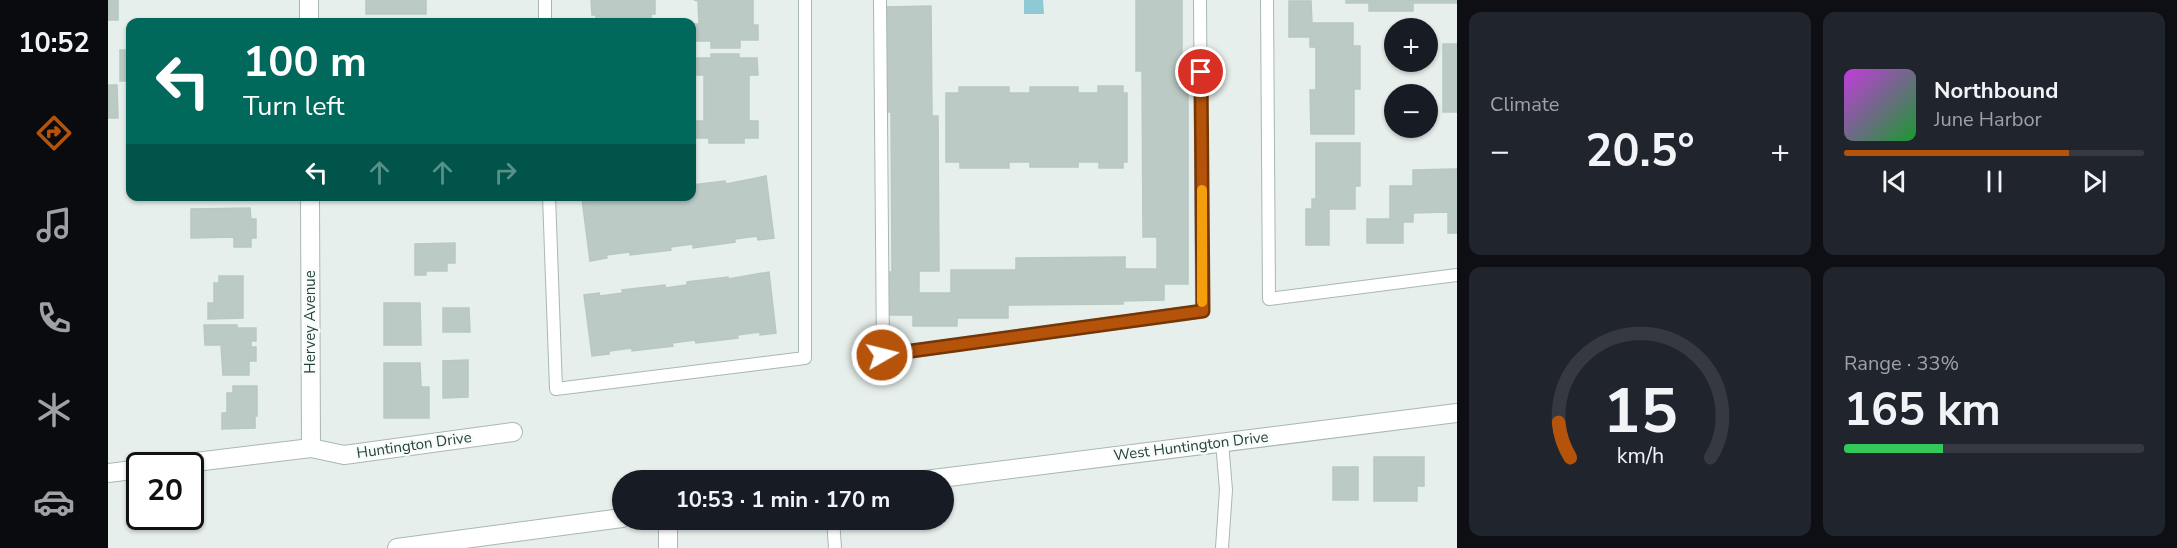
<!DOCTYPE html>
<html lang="en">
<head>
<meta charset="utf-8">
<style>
	:root { --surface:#171b24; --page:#20242c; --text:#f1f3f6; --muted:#9ea1a6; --line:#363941; --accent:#b45309 }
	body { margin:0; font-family:"Nunito Sans",sans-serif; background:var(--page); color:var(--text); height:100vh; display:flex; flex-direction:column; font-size:22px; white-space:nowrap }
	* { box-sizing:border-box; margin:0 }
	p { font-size:20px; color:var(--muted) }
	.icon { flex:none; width:33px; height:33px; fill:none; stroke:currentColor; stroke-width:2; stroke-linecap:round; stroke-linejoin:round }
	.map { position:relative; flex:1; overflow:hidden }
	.panel { display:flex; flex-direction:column; gap:12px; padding:12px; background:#0d0f14; width:720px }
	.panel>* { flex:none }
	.hud { position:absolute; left:18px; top:18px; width:570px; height:183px; border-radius:12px; box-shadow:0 2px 4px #0004; background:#00695c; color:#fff; overflow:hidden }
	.controls { position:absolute; left:1276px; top:18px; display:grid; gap:12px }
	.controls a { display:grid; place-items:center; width:54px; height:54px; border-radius:50%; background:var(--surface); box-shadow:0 2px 4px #0004; font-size:30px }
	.speed { position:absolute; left:18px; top:452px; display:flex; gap:12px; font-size:30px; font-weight:700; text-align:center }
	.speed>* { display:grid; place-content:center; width:78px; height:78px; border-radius:50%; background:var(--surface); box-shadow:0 2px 4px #0004; line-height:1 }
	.speed .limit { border:3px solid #111; border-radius:9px; background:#fff; color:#111 }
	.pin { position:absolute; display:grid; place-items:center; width:51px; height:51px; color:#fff; margin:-26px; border:3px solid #fff; border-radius:50%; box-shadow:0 2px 6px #0007 }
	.me { position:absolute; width:66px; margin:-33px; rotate:82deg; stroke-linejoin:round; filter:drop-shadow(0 0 4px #0008) }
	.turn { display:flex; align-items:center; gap:21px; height:126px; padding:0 18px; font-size:27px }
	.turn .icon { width:78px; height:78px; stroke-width:2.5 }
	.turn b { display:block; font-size:42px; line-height:51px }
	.lanes { display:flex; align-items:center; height:57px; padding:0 18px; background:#0003; justify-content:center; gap:30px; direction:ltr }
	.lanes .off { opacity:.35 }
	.big { font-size:45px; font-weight:700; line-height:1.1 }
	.panel .card { flex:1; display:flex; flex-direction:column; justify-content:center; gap:9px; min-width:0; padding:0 21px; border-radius:12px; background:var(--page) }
	.panel .dial { align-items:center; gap:0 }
	.dial svg { height:156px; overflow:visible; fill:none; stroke:var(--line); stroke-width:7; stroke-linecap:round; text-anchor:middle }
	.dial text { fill:var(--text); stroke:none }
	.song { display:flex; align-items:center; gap:18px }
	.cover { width:72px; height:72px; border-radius:9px; background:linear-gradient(135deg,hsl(290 70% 55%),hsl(130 70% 35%)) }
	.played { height:6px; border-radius:3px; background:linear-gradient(90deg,var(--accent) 75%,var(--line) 75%) }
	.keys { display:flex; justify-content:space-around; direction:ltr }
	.heat { display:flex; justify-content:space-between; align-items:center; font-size:33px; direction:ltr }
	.charge { height:9px; border-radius:4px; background:linear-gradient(90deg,#34c759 33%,var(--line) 0) }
	.panel .tiles { flex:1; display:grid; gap:12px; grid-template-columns:repeat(2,1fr) }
	.trip { position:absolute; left:504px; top:470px; width:342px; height:60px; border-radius:30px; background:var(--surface); box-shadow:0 2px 4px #0004; font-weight:700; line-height:60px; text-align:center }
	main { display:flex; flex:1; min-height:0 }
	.dock { display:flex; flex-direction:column; width:108px; justify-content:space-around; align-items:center; background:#090b0e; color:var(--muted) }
	.dock .icon { width:42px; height:42px }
	.dock .active { color:var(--accent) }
	.dock b { font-size:27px; color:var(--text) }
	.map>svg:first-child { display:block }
</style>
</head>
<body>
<main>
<nav class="dock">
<b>10:52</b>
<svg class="icon active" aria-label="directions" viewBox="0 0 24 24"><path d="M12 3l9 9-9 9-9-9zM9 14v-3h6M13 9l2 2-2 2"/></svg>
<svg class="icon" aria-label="music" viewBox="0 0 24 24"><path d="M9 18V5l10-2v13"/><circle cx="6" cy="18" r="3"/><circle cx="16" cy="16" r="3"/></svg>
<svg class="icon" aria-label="phone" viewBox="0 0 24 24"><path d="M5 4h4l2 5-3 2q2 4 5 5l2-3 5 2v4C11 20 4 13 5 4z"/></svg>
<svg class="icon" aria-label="climate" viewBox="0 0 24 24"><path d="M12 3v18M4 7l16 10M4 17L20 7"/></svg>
<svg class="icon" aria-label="car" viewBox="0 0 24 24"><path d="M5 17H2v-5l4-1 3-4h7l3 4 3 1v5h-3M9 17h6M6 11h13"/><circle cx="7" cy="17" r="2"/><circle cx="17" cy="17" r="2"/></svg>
</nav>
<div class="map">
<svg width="1349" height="548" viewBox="0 0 1349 548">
	<rect width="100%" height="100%" fill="#e6efeb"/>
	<polygon fill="#8ec9d4" points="916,0 935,0 936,14 916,14"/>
	<g fill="#bbcac4" stroke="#b8c9c2" stroke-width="1.5">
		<rect x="0" y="0" width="10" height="20"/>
		<rect x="258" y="0" width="60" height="14"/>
		<polygon points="483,0 547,0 547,14 543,14 543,22 488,22 488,15 484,15"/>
		<polygon points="645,0 645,25 650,25 650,40 632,40 632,48 603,48 603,41 586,41 586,24 591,24 590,1 586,0"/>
		<polygon points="1028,0 1074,0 1074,82 1080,82 1080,284 1056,284 1056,300 1015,301 1015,304 900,305 900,318 849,318 849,326 805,326 805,315 779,315 778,272 784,272 783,112 778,112 777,7 823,6 824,116 830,116 831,271 811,271 811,293 843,293 843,270 908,270 908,258 1017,257 1017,269 1049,269 1049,237 1035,237 1034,71 1028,71"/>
		<polygon points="1238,0 1349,0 1349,3 1305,3 1305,11 1261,11 1261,3 1238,3"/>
		<polygon points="1181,1 1203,1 1204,23 1245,23 1245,46 1252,46 1252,89 1246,89 1246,134 1203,134 1202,90 1208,90 1208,47 1202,47 1202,37 1181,37"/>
		<rect x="258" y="20" width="42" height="2"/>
		<polygon points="398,20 398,22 327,22 327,21"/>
		<rect x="1335" y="44" width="14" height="68"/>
		<rect x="12" y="50" width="10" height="31"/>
		<polygon points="603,54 631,54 631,58 649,58 650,75 641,75 641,121 650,121 650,138 636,138 636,143 601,143 601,138 587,138 587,121 596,121 596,75 586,75 586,58 603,58"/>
		<polygon points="0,85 9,85 10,118 0,118"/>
		<polygon points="990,86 1015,86 1015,93 1019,93 1019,162 1015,162 1015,168 991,168 991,162 970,162 970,167 922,167 922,162 901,162 901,168 852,168 852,162 838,162 838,93 851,93 851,87 901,87 901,93 922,93 922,87 970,87 970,93 990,93"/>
		<polygon points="1208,143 1252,143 1252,186 1247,186 1247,209 1221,209 1221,245 1198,245 1198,209 1204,209 1204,199 1208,199"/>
		<polygon points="1349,169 1349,233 1340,233 1340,212 1305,213 1305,222 1295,222 1295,243 1259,243 1259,219 1282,219 1282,186 1305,186 1305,170"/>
		<polygon points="658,176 666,238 650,240 649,236 627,239 627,242 585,248 585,244 562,247 563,250 522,255 522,252 498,255 499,258 482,261 474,199 489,198 490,201 512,196 584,196 584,185 617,181 618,184"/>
		<polygon points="142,208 143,219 148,219 148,238 143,238 143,247 126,247 126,237 83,238 83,209"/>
		<polygon points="347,243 347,263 339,263 339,271 318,271 318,275 307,275 307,244"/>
		<polygon points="661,272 668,333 652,335 652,332 629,335 630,338 588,343 587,340 564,343 565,346 524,351 524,348 501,351 501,354 484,356 476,295 491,293 492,296 515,293 514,290 557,285 557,288 579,285 579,282 620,277 620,279"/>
		<polygon points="111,276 135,276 135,318 100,319 100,303 106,303 106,283 111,283"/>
		<polygon points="276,303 312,303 313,345 276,345"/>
		<polygon points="335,308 361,308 362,332 335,332"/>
		<polygon points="96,325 129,325 129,328 148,328 148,341 143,341 143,347 148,347 148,361 141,361 141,375 115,375 113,345 97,345"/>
		<polygon points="360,360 360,397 335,398 335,361"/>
		<polygon points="276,363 312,363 313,387 321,387 321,418 276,418"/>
		<polygon points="125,386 149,386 149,416 147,416 147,428 114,429 114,413 119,413 119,393 125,393"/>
		<polygon points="1266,457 1316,457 1316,486 1309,486 1309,501 1266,501"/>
		<rect x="1225" y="467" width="25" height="33"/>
	</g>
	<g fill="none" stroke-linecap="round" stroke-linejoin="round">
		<defs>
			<g id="service">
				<polyline points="437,0 437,22"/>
				<polyline points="772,0 775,355 1094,311 1092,0"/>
				<polyline points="1159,0 1161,299 1349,275"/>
				<polyline points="441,196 448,389 697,358 697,0"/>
				<polyline points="1114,442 1118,490 1114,548"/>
				<polyline points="725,519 727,548"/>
			</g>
			<g id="minor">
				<polyline points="201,0 201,22"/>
				<polyline points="202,196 203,448"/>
				<polyline points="63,465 203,448 236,455 405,432"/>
				<polyline points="0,473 32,469"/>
				<polyline points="817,480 1349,413"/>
				<polyline points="560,519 560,548"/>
				<polyline points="289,548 514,518"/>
			</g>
		</defs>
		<use href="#service" stroke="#a8b8b2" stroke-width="14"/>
		<use href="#minor" stroke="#a8b8b2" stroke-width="20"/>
		<use href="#service" stroke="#fff" stroke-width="12"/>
		<use href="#minor" stroke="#fff" stroke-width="18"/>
	</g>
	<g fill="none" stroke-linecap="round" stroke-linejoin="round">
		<defs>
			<polyline id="route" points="774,355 1095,311 1093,72"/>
		</defs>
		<use href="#route" stroke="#753606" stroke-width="15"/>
		<use href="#route" stroke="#b45309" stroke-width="10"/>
		<polyline stroke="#f59e0b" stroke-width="10" points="1094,190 1094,302"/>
	</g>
	<g text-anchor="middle" stroke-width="5" stroke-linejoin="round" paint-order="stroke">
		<g font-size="15" fill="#24423a" stroke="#f7fbf9">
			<text transform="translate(202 322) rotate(-90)" y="5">Hervey Avenue</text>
			<text transform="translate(306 445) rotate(-8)" y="5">Huntington Drive</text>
			<text transform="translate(1083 446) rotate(-7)" y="5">West Huntington Drive</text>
		</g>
	</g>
</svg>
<div class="controls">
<a>+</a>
<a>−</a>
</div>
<div class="speed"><div class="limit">20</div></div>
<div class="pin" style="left:1093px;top:72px;background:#d93025"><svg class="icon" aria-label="arrive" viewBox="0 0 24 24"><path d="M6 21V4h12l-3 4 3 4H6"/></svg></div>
<svg class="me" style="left:774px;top:355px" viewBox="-20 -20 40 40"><circle r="17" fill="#b45309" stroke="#fff" stroke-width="3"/><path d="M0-11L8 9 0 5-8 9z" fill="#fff"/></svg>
<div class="trip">10:53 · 1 min · 170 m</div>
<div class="hud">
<div class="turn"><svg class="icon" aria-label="left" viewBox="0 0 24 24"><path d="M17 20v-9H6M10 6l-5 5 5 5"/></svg><div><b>100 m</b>Turn left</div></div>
<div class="lanes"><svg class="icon" aria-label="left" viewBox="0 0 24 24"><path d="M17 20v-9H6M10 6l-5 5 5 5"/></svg><svg class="icon off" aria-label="ahead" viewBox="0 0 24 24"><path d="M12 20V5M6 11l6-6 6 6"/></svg><svg class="icon off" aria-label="ahead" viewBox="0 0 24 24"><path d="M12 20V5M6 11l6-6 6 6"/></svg><svg class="icon off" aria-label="right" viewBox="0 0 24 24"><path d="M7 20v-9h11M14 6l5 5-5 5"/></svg></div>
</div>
</div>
<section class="panel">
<div class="tiles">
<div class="card"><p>Climate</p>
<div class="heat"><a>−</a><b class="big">20.5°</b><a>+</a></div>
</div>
<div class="card">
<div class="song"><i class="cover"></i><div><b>Northbound</b><p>June Harbor</p></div></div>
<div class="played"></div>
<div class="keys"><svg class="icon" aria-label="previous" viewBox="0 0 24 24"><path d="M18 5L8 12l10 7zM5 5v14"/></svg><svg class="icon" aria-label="pause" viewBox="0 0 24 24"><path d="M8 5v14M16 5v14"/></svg><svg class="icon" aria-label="next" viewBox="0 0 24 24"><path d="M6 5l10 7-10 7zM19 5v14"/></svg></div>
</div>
<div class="card dial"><svg viewBox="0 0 100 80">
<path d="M14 69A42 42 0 1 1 86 69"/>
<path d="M14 69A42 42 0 0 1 8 51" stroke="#b45309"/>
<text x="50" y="56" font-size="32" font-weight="700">15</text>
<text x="50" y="72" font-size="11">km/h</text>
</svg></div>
<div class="card"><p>Range · 33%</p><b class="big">165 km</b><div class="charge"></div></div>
</div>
</section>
</main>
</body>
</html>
